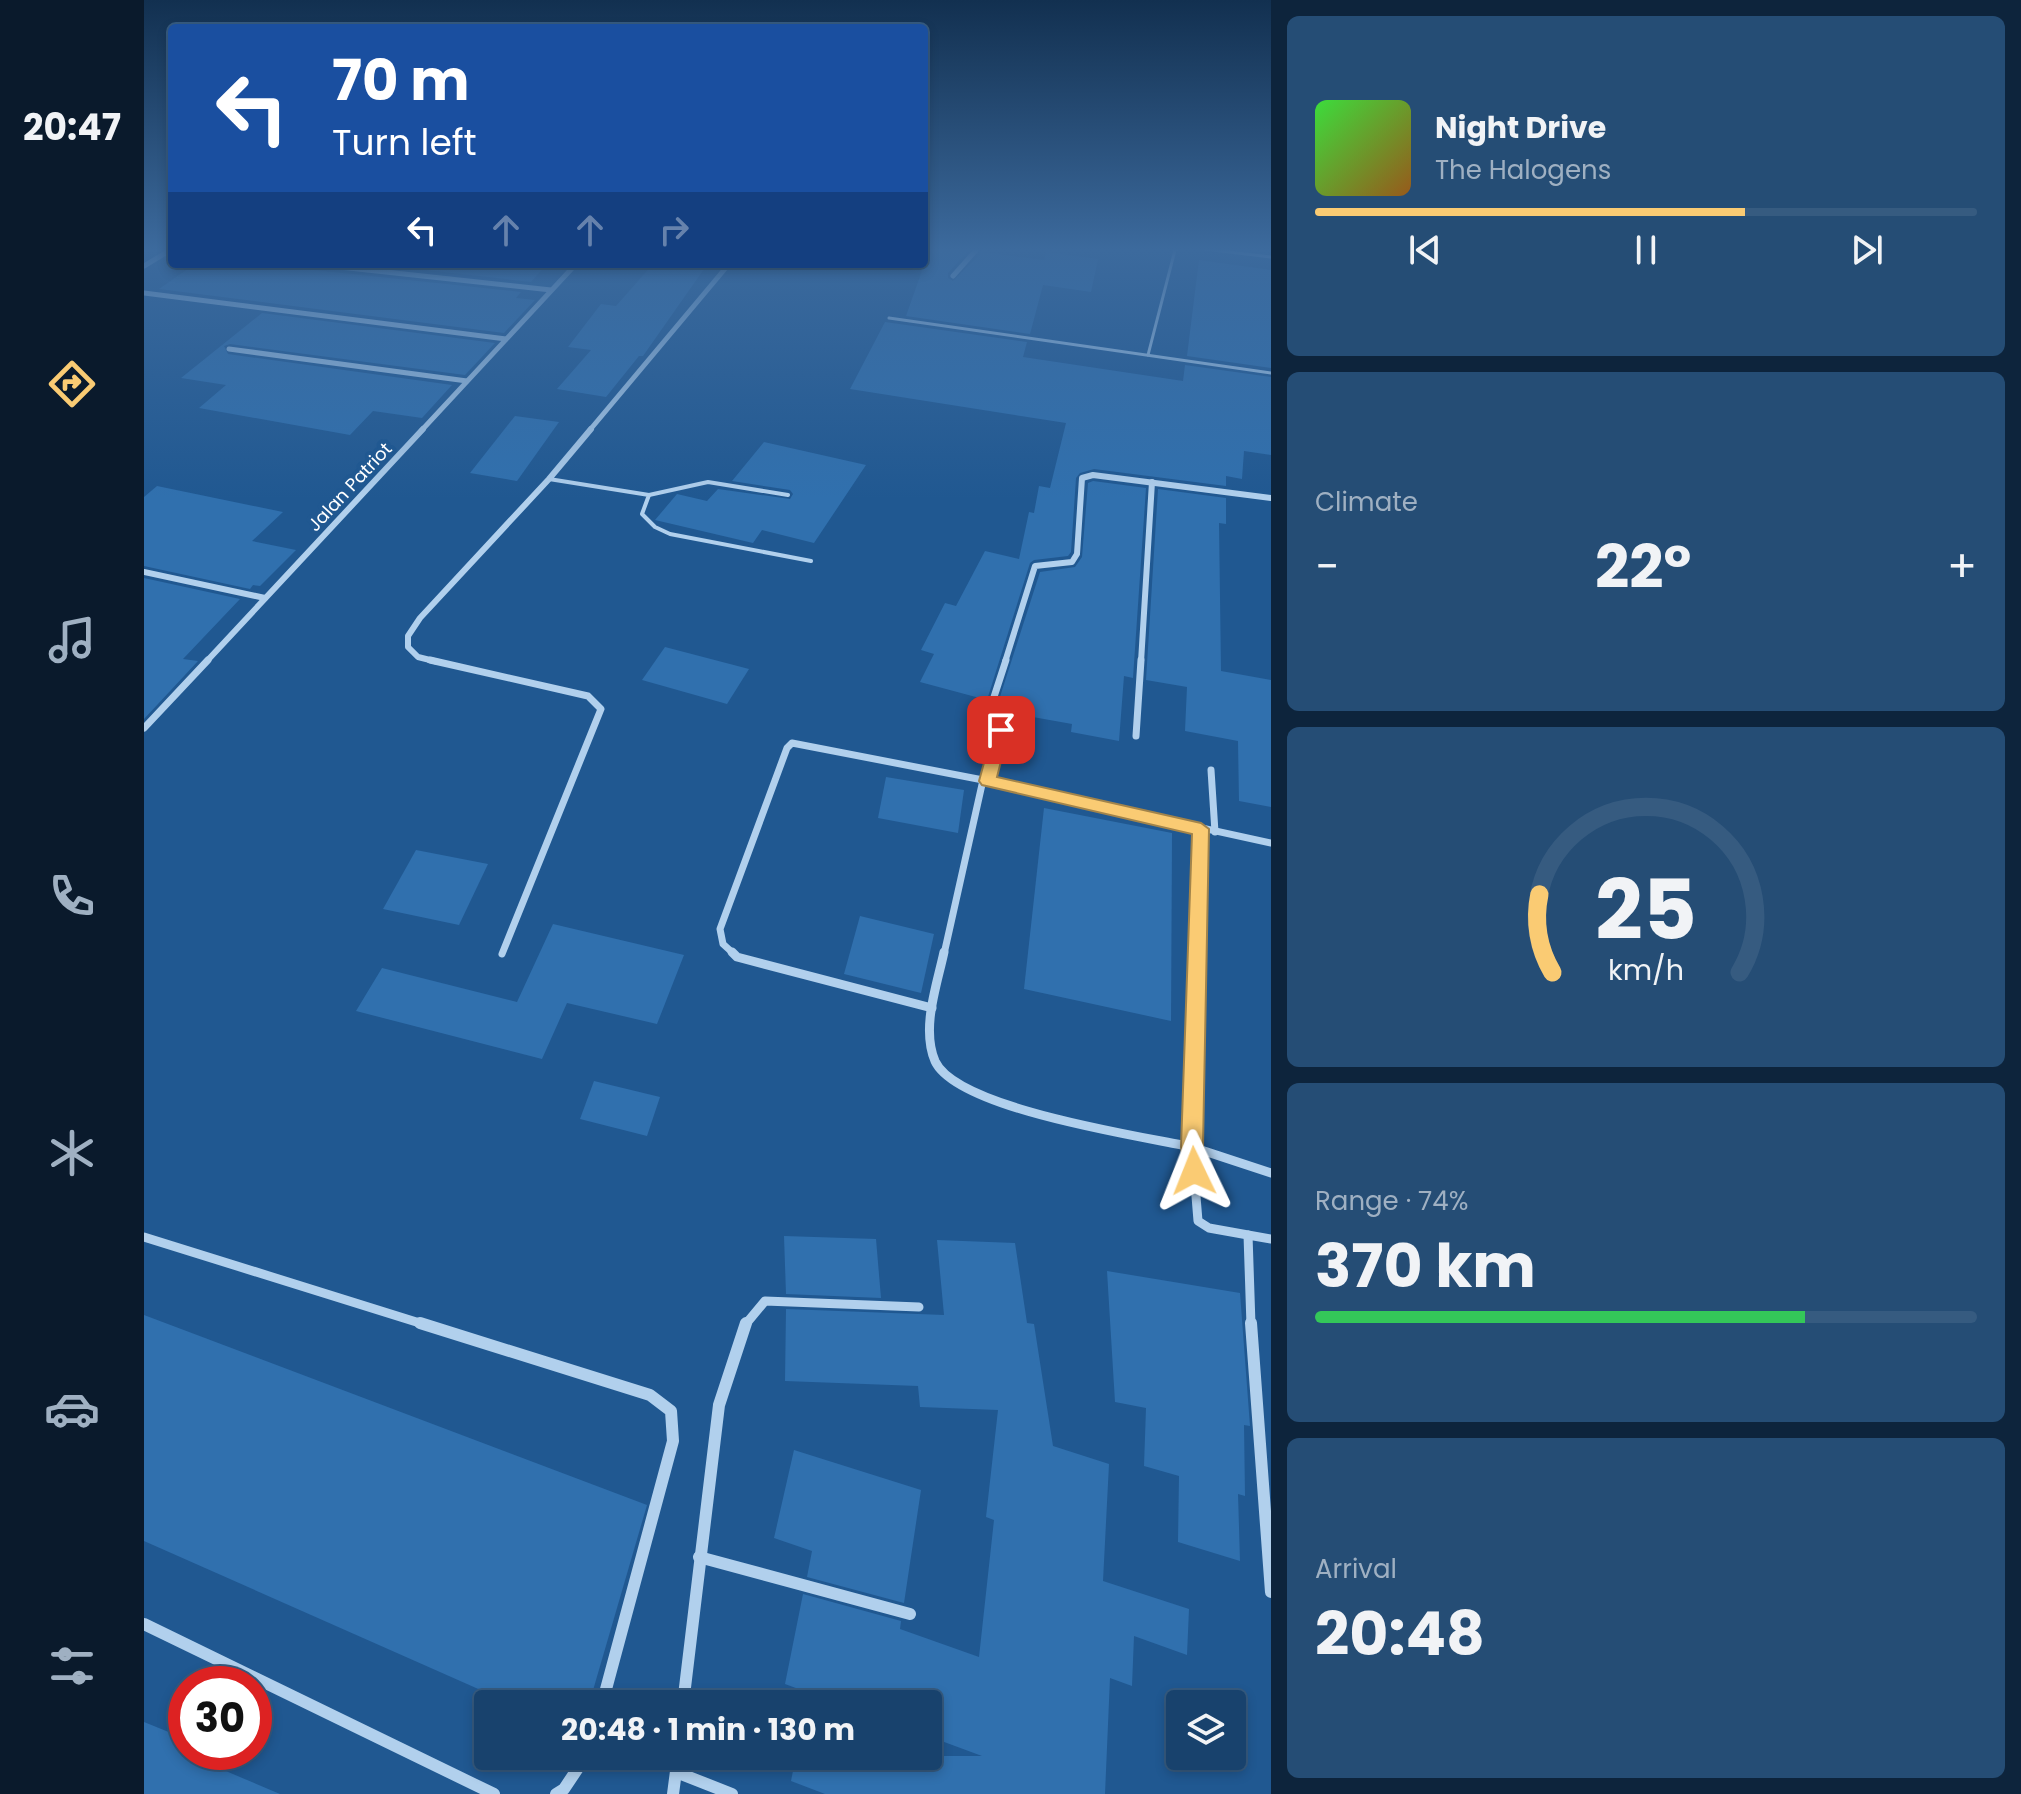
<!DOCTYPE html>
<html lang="en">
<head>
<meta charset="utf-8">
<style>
	:root { --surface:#18426d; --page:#254d75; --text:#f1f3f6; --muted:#9fb0c2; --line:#365b80; --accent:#facb73 }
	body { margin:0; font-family:Poppins,sans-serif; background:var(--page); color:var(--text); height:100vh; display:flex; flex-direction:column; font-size:30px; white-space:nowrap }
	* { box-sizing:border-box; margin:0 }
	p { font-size:26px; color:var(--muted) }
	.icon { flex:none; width:44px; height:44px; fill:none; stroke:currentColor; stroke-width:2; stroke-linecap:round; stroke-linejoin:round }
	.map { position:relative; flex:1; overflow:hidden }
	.side { display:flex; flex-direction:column; gap:16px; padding:16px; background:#0d243c; width:750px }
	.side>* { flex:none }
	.guide { position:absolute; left:24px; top:24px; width:760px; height:244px; border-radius:8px; box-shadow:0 4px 12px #0003,0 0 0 2px var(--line); background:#1a4fa0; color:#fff; overflow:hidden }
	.controls { position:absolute; left:1022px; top:1690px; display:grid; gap:16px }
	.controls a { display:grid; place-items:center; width:80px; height:80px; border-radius:8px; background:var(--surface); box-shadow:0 4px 12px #0003,0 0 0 2px var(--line); font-size:40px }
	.speed { position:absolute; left:24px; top:1666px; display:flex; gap:16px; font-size:40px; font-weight:700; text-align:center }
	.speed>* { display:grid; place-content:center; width:104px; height:104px; border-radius:50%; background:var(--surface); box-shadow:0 4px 12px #0003,0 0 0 2px var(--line); line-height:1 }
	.speed .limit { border:12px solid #d22; background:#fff; color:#111 }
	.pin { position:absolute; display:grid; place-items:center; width:68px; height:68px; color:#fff; margin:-34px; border-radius:16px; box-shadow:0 4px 12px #0006 }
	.me { position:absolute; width:88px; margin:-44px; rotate:358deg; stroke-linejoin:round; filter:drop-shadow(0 0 6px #0008) }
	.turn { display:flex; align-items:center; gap:28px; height:168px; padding:0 32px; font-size:36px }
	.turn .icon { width:104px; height:104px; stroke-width:2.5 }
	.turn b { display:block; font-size:56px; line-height:68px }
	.lanes { display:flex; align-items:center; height:76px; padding:0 32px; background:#0003; justify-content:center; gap:40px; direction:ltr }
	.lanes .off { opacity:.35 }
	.big { font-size:60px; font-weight:700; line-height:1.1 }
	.side .tile { flex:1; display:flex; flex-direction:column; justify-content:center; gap:12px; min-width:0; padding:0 28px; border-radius:12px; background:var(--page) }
	.side .dial { align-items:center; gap:0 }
	.dial svg { height:208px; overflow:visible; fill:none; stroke:var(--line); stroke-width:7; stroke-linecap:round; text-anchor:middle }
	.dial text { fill:var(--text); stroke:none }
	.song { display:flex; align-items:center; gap:24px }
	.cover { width:96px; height:96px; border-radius:12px; background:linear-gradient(135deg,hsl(120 70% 55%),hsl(30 70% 35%)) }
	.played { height:8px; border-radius:4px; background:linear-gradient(90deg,var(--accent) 65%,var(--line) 65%) }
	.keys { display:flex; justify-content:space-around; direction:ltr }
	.heat { display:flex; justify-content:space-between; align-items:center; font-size:44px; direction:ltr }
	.charge { height:12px; border-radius:6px; background:linear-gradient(90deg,#34c759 74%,var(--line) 0) }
	.trip { position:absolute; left:330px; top:1690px; width:468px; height:80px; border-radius:8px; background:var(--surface); box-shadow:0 4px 12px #0003,0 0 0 2px var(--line); font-weight:700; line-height:80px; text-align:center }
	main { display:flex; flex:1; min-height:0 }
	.tab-bar { display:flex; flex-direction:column; width:144px; justify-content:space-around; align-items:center; background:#0a1a2c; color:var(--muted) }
	.tab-bar .icon { width:56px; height:56px }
	.tab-bar .on { color:var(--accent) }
	.tab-bar b { font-size:36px; color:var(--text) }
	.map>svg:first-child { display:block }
</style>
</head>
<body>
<main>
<nav class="tab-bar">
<b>20:47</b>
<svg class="icon on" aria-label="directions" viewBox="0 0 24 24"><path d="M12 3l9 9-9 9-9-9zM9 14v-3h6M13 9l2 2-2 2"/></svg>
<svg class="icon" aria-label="music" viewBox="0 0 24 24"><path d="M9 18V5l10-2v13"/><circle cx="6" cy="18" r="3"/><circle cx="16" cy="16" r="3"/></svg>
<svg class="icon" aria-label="phone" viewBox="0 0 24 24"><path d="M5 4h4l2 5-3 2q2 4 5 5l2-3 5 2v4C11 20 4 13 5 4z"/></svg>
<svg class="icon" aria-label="climate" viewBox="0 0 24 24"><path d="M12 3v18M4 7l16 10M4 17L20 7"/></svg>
<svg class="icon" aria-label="car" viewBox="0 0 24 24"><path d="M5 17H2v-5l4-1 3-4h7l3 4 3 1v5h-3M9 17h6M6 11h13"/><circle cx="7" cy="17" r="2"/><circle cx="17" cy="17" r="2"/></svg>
<svg class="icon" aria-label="filters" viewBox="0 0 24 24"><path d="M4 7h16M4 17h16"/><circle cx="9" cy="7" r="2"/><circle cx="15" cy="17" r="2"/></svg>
</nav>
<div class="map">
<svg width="1127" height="1794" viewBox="0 0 1127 1794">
	<rect width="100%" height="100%" fill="#205891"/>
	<g fill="#3070ae">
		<polygon points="780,248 824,251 804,273 804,278 809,281 838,252 900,260 902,252 954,259 947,292 899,285 886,334 762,316 780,265"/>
		<polygon points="1055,260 1127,270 1127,368 1043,356"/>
		<polygon points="51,264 114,264 217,275 377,292 372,298 391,300 360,333 15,289"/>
		<polygon points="229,264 403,264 387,282"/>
		<polygon points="509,264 560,269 499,356 495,356 462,397 413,389 447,350 424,347 457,304 472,306"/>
		<polygon points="118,313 351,343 321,375 86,344 80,346 84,354 308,385 278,418 229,411 206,435 55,408 82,385 37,378"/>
		<polygon points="741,322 883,342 879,357 1039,381 1041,365 1127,377 1127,455 1100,451 1098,479 1082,476 1082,486 950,469 936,473 932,478 927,552 924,556 890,560 886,563 843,700 776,682 790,654 777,650 801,603 812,606 841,551 875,559 885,512 890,513 895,486 906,488 922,423 706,389"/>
		<polygon points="371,416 415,422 373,481 326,473"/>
		<polygon points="620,442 722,465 670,543 618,530 609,543 511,520 533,494 563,501 574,489 646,499 649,494 646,490 588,481"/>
		<polygon points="949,481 1002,488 989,678 980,676 975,741 927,732 928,724 867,713 868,707 854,703 896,572 931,567 938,557 944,483"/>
		<polygon points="13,486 139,512 108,541 152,550 116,586 109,585 106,589 0,566 0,497"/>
		<polygon points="1014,489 1082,498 1082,524 1075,523 1077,671 1127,680 1127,807 1095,801 1094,741 1041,731 1043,687 1002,680"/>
		<polygon points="0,578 96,599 39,659 54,661 0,719"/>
		<polygon points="521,647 605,669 583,704 498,680"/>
		<polygon points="742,777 820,790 814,833 734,818"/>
		<polygon points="900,808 1028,833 1027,1021 880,989"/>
		<polygon points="272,850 344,864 315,925 239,909"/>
		<polygon points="716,916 790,934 777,993 700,974"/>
		<polygon points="409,924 540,955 513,1024 423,1003 398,1059 212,1011 238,968 373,1002"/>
		<polygon points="450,1081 516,1097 503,1136 436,1119"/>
		<polygon points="640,1236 732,1239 737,1298 642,1294"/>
		<polygon points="793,1240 871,1243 883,1323 890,1324 909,1446 965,1464 959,1581 1045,1609 1043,1655 990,1636 988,1686 966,1678 961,1794 681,1794 647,1781 652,1756 838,1756 784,1736 784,1704 695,1704 641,1684 659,1594 757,1621 756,1629 835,1657 850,1520 842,1517 854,1410 776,1407 774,1386 641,1381 642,1309 800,1315"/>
		<polygon points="963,1271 1096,1293 1106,1426 1100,1425 1101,1496 1094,1494 1096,1561 1034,1542 1035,1476 1000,1466 1002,1408 971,1402"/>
		<polygon points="0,1315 503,1505 445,1704 368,1704 0,1541"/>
		<polygon points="650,1450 777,1490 760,1603 663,1577 668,1551 630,1538"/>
		<polygon points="0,1722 42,1739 42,1752 76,1752 70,1766 136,1794 0,1794"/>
	</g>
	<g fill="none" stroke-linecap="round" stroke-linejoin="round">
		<g stroke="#b1d0ed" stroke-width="3">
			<polyline points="1052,248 1127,257"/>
			<polyline points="745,318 1127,373"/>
			<polyline points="1004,355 1031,250 1039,248"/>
		</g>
		<g stroke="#b1d0ed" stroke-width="4">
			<polyline points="405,479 505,495 498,514 511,527 526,534 667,561"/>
			<polyline points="505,495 564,482 644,495"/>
		</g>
		<g stroke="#b1d0ed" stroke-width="5">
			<polyline points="168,264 407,290"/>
			<polyline points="0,266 28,249"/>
			<polyline points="809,276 834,248"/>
			<polyline points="0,293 362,339"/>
			<polyline points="85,349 323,381"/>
			<polyline points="277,431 432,264"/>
			<polyline points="445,431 585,264"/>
		</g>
		<g stroke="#b1d0ed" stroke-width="6">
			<polyline points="0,572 121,598"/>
			<polyline points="62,662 279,429"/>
			<polyline points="294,662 274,657 264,647 264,636 276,618 405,479 447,429"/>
			<polyline points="861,662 891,566 928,562 933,554 938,478 949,475 1127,498"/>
			<polyline points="997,662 1008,482"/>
		</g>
		<g stroke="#b1d0ed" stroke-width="7">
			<polyline points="286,660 444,696 457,709 358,954"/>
			<polyline points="849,700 862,660"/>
			<polyline points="0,728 64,660"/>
			<polyline points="992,736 997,660"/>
			<polyline points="1067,770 1071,832"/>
			<polyline points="844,781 857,730"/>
			<polyline points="590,954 579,944 576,929 643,748 648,743 839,780"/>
			<polyline points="800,954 839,780 1127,843"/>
			<polyline points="1053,954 1057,829"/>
		</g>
		<g stroke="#b1d0ed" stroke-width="9">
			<polyline points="588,952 593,957 788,1008"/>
			<path d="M800 952C793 985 777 1028 791 1061 813 1109 996 1136 1048 1147L1054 1221 1065 1228 1104 1235"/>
			<polyline points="1054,952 1048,1147 1127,1173"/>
			<polyline points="0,1237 282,1325"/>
			<polyline points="601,1325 621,1301 775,1307"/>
			<polyline points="1107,1325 1104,1235 1127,1239"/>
		</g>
		<g stroke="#b1d0ed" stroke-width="12">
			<polyline points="276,1323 506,1395 527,1411 529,1441 458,1704"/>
			<polyline points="1107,1323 1127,1592"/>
			<polyline points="555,1557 766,1614"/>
			<polyline points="0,1624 350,1794"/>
			<polyline points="539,1704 575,1405 602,1323"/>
			<polyline points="532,1772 588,1794"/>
			<polyline points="412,1794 420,1789 442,1756"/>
			<polyline points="529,1794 534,1756"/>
		</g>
	</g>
	<linearGradient id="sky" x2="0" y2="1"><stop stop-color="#123050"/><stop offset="0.5" stop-color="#3c6a9d"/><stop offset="1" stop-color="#3c6a9d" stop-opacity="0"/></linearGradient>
	<rect width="1127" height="499" fill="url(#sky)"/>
	<polygon fill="#facb73" stroke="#a2844b" stroke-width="2" points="857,725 865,730 853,777 1057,823 1065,829 1059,1147 1061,1171 1058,1179 1050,1182 1042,1179 1037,1147 1048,834 838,785 835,781 849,730"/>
	<g text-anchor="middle" stroke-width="8" stroke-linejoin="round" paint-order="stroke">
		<g font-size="18" fill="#fff" stroke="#205891">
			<text transform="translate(206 487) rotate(-47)" y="6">Jalan Patriot</text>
		</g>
	</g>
</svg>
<div class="controls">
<a><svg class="icon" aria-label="layers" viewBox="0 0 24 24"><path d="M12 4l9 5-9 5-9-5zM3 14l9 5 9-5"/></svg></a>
</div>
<div class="speed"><div class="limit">30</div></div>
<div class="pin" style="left:857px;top:730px;background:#d93025"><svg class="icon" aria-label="arrive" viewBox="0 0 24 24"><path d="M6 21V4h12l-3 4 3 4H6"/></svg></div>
<svg class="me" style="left:1050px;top:1171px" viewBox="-20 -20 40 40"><path d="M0-17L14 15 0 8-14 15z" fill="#facb73" stroke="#fff" stroke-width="4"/></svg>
<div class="trip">20:48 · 1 min · 130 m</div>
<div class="guide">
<div class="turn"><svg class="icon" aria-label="left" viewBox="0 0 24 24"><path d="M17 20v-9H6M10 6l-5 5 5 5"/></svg><div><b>70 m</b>Turn left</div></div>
<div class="lanes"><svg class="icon" aria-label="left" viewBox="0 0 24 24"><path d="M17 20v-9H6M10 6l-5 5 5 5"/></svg><svg class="icon off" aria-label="ahead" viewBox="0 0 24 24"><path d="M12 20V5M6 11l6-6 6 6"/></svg><svg class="icon off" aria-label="ahead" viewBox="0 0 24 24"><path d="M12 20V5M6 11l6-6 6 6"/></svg><svg class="icon off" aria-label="right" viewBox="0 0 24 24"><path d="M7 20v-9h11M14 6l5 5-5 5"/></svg></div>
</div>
</div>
<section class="side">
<div class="tile">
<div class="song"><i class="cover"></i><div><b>Night Drive</b><p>The Halogens</p></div></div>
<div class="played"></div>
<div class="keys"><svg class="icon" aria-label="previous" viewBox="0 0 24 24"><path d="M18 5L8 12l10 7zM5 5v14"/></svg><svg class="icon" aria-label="pause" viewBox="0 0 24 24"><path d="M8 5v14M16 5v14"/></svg><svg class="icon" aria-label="next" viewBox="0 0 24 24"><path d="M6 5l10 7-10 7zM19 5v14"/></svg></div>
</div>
<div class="tile"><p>Climate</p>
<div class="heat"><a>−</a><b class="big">22°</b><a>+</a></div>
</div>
<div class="tile dial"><svg viewBox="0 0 100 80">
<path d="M14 69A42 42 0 1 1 86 69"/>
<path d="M14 69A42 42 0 0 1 9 39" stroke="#facb73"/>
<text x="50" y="56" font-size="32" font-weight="700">25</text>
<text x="50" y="72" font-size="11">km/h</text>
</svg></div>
<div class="tile"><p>Range · 74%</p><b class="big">370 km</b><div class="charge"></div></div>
<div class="tile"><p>Arrival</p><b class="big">20:48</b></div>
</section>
</main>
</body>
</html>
